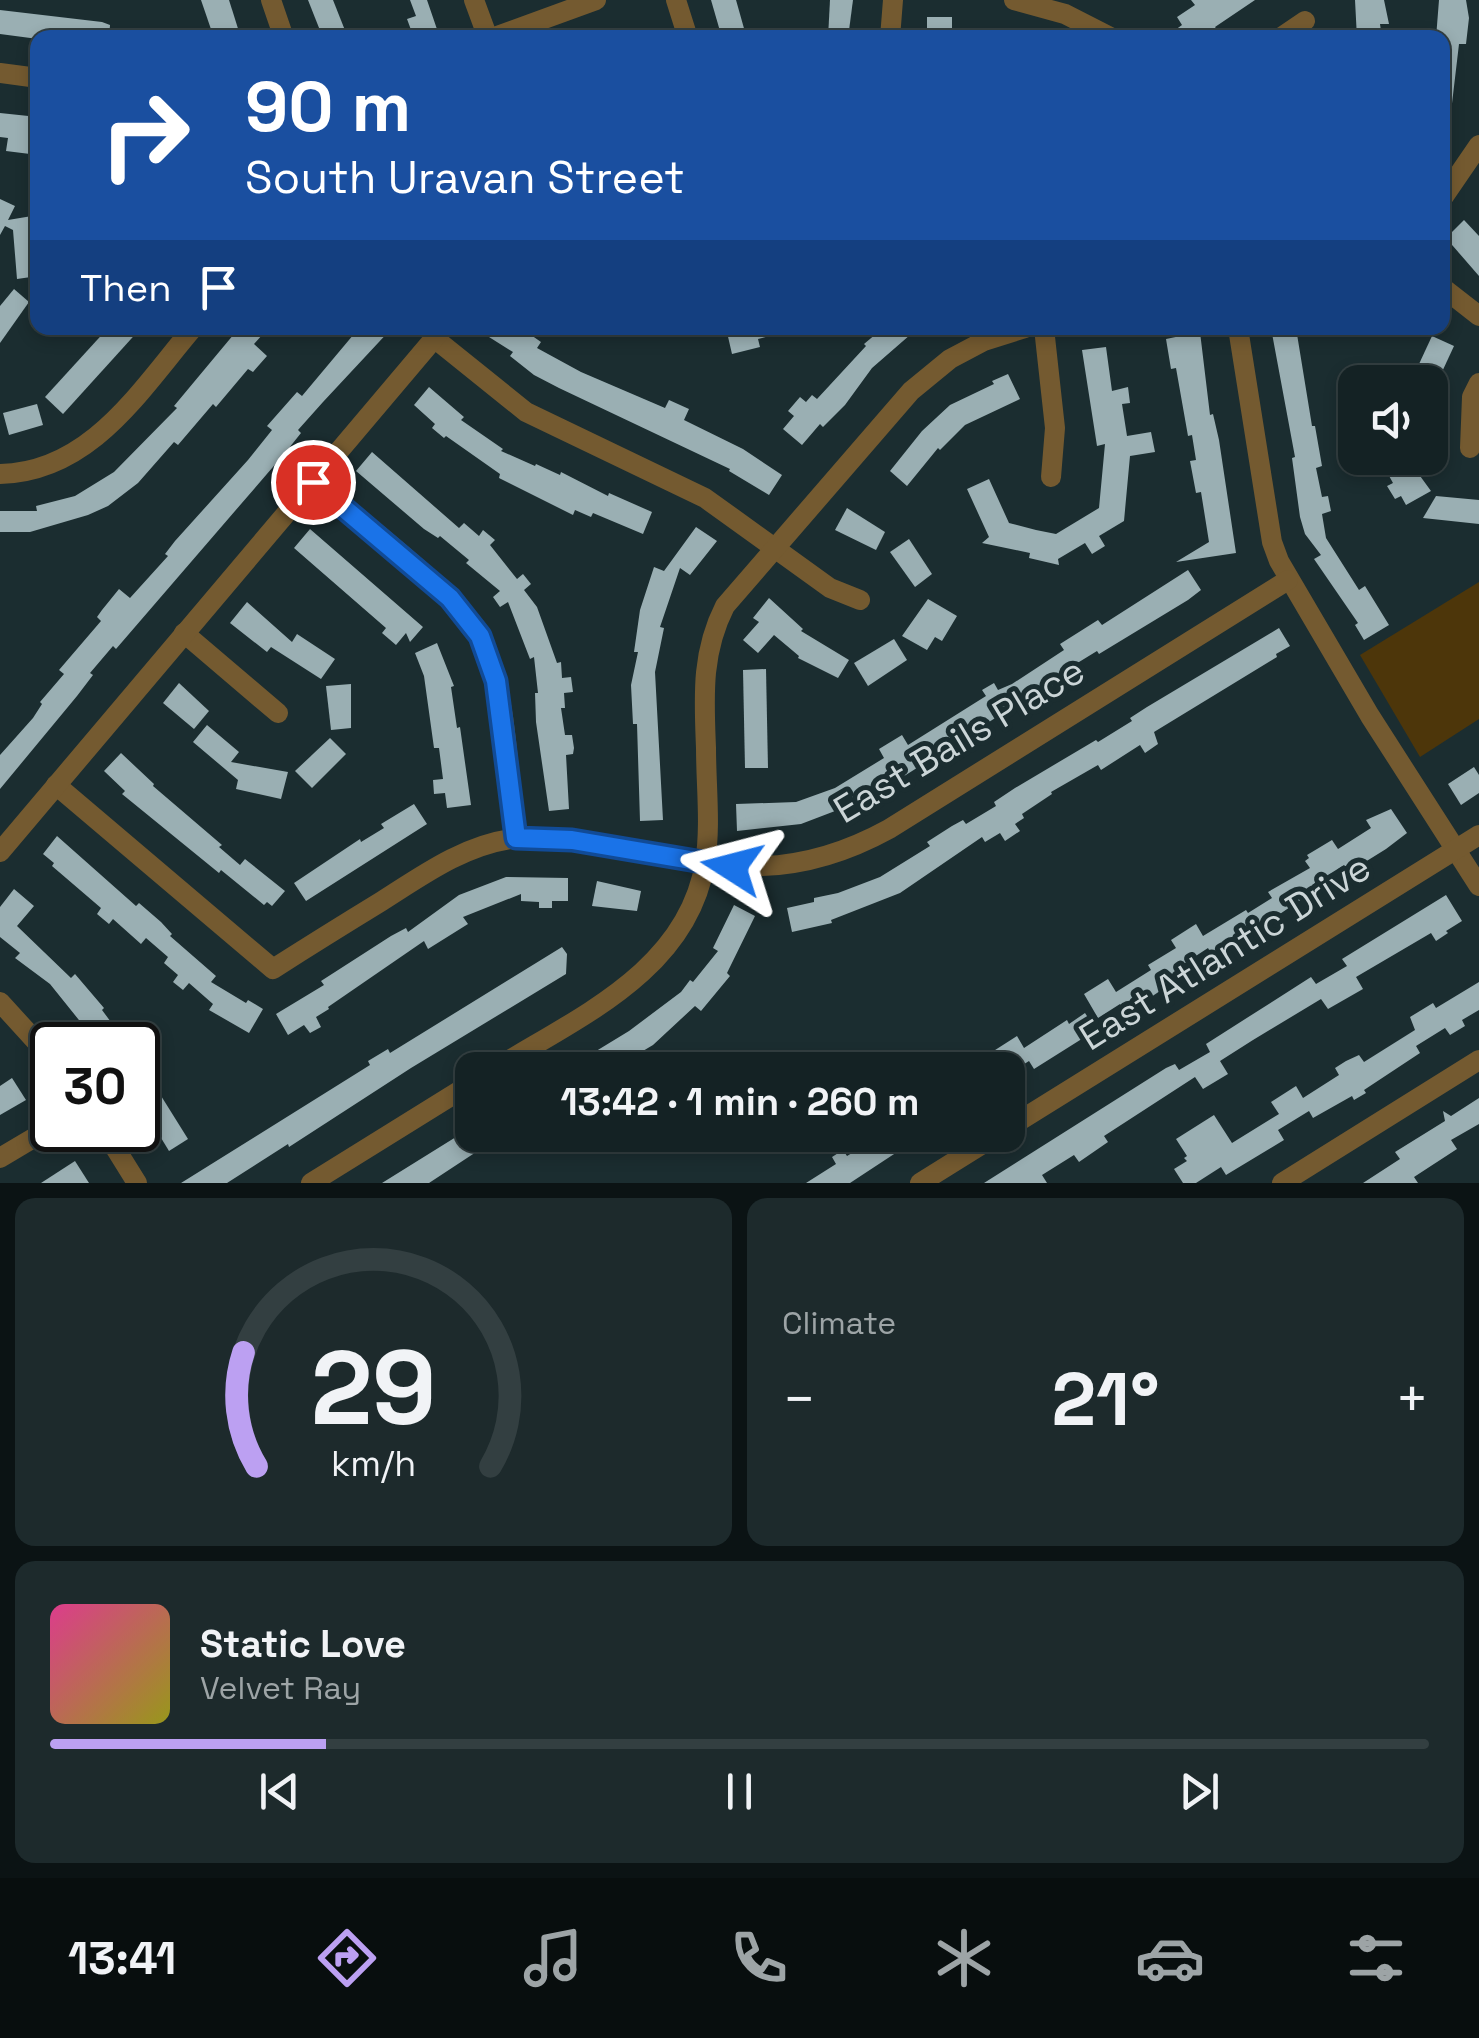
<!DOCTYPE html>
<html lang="en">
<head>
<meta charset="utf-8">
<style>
	:root { --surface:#142224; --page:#1d2a2c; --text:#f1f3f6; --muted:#9da4a6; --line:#333f41; --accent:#bca0f2 }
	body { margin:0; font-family:"Space Grotesk",sans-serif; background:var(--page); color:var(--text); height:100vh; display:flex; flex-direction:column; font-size:38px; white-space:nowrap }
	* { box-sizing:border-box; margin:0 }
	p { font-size:32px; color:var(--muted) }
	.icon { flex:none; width:55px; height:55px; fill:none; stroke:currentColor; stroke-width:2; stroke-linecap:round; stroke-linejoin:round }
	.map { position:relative; height:1183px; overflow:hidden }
	.side { display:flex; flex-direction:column; gap:15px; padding:15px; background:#0b1314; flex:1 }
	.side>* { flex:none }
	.banner { position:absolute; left:30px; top:30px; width:1420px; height:305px; border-radius:20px; box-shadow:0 5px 15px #0003,0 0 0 2px var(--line); background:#1a4fa0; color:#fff; overflow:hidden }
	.buttons { position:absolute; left:1338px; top:365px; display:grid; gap:20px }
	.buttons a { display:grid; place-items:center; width:110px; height:110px; border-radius:20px; background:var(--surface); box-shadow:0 5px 15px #0003,0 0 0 2px var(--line); font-size:50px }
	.speed { position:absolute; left:30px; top:1022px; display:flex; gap:20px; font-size:50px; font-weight:700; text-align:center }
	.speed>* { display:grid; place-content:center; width:130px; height:130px; border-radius:50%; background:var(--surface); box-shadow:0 5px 15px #0003,0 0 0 2px var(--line); line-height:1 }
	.speed .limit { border:5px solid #111; border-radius:15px; background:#fff; color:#111 }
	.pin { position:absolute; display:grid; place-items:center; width:85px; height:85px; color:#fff; margin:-42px; border:5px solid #fff; border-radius:50%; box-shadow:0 2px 10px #0007 }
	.me { position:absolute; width:110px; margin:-55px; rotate:279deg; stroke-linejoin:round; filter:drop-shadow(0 0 8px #0008) }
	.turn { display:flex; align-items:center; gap:35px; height:210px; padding:0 50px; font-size:45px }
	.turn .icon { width:130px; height:130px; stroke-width:2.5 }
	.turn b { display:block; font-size:70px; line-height:85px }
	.then { display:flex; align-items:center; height:95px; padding:0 50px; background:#0003; gap:20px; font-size:38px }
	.big { font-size:75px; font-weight:700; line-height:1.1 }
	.side .widget { flex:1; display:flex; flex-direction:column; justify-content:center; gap:15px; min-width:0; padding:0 35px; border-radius:20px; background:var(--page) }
	.side .dial { align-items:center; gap:0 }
	.dial svg { height:260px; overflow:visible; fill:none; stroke:var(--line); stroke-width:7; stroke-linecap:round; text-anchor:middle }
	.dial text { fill:var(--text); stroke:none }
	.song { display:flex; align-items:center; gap:30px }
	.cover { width:120px; height:120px; border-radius:15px; background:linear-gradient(135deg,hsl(330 70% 55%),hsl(60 70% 35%)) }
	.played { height:10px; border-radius:5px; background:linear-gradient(90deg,var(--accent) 20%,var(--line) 20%) }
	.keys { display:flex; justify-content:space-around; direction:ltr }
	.heat { display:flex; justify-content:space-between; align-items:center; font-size:55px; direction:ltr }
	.side .tiles { flex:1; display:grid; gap:15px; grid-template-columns:1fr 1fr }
	.widget:last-child { grid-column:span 2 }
	.trip { position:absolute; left:455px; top:1052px; width:570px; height:100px; border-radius:20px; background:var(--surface); box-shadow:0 5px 15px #0003,0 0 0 2px var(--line); font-weight:700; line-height:100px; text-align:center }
	.dock { display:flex; height:160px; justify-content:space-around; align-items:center; background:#080e0e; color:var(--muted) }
	.dock .icon { width:70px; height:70px }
	.dock .current { color:var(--accent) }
	.dock b { font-size:45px; color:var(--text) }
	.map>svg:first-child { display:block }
</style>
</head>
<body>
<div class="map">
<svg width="1479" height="1183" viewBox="0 0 1479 1183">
	<rect width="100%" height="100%" fill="#1b2d30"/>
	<polygon fill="#4d360a" points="1479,582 1479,719 1420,757 1360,655"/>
	<g fill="#9aafb3">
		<polygon points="201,0 229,0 241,38 214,38"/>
		<polygon points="308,0 333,0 348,38 323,38"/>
		<polygon points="410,0 427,0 440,38 414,38 407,19 416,16"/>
		<polygon points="711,0 736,0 745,32 722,38"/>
		<polygon points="830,0 853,0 848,38 828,38"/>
		<polygon points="1191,0 1255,0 1215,27 1219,33 1212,38 1164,38 1182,25 1177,17 1195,5"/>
		<polygon points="1355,0 1384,0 1389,24 1380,24 1382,38 1357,38"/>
		<polygon points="1439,0 1466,0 1469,18 1466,44 1459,44 1451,112 1442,111 1442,38 1436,38"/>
		<polygon points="0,10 102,22 110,25 109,38 38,39 0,34"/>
		<rect x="927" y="17" width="25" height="21"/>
		<polygon points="0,113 38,117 38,155 6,151 8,138 0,137"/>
		<polygon points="0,199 15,206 8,220 38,215 38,276 17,279 13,230 5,226 0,235"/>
		<polygon points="1464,220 1479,236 1479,276 1446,238"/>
		<polygon points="14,289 29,302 0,343 0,306"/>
		<polygon points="108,328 141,328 63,414 45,397"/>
		<polygon points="239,328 255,328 263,334 254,344 267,356 253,372 248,369 216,407 213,404 178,445 174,442 138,483 108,506 88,515 30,532 0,532 0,511 37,511 36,506 75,496 114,472 177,408 174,406"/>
		<polygon points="359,328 392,328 323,402 298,430 301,433 285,453 116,649 113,646 90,673 93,675 77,696 0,789 0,755 33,718 42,704 40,702 64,674 59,670 101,621 97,617 102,610 119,589 130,598 168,556 165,554 175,541 248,460 272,430 267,426 297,392 302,396"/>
		<polygon points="495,328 521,328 541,342 537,348 581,372 665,408 669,400 689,409 684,420 743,449 782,475 769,495 729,471 730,469 559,388 534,375 510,356 513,352 489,337"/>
		<polygon points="726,328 783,328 784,332 758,339 760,347 732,354"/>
		<polygon points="883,328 918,328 872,368 845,405 823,427 820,424 802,445 783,429 794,416 788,411 800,397 806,402 812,395 817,399 866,346 864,344"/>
		<polygon points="1271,328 1296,328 1312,426 1315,426 1322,466 1316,468 1322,497 1328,496 1331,511 1322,514 1326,538 1359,590 1365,586 1389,625 1364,640 1355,625 1358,623 1314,559 1321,555 1305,534 1300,517 1292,458 1295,457"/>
		<polygon points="1200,332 1210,415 1213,414 1219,440 1236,553 1176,562 1209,542 1201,492 1196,493 1190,461 1196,460 1192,435 1188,436 1176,368 1171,369 1166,339"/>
		<polygon points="1432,336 1454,346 1435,387 1413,377"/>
		<polygon points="1106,347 1112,391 1128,387 1130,403 1122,404 1127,436 1151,432 1155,452 1130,456 1124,521 1099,536 1105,546 1092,554 1085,543 1058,559 1059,565 1029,558 1030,553 982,543 989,537 967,489 989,479 1009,523 1036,530 1056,534 1099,508 1105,444 1097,446 1082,350"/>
		<polygon points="1008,374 1020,399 965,425 940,450 938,448 907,486 890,471 922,431 950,405 994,384 992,381"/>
		<polygon points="429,387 464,417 461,420 503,449 501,451 535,466 536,464 560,475 561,472 608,496 609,493 652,512 643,534 593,513 591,517 575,510 573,515 499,478 500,474 446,436 444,438 432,428 435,424 414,405"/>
		<polygon points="37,404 43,425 9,435 3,413"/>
		<polygon points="372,452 459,528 464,523 479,536 483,530 495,540 490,545 517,579 523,574 531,584 524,590 537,607 557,663 561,662 562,678 571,677 573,692 564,693 565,708 561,708 565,735 572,735 574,748 573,754 566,755 569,809 549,811 536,722 535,693 538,693 534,657 530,659 508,602 500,607 493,597 500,591 466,563 469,560 440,536 438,538 424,529 356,471"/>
		<polygon points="1398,458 1407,458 1431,491 1406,505 1401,496 1395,499 1387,486 1393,483 1383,465"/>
		<polygon points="1436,496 1479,500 1479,524 1423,518"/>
		<polygon points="847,508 885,532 876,550 835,530"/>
		<polygon points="696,527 717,541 690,575 680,568 660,627 664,628 655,672 663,820 640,821 637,724 633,724 631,685 638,652 634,652 640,610 654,567 664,571"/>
		<polygon points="310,529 423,627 410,642 406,633 396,645 382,633 386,628 294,548"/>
		<polygon points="909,539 932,574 915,587 890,552"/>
		<polygon points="1188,570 1201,590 1188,600 1099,654 1097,651 1066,670 1068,675 1030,700 1028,697 898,780 856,803 801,824 737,831 736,804 796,802 835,788 884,758 879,749 902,735 908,745 986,696 982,690 994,683 998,690 1012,684 1064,650 1060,644 1098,620 1102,625"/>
		<polygon points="769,598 803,629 801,631 849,660 838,678 798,658 799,656 774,635 758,653 743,640 759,622 753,618"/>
		<polygon points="928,599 957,616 942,641 935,637 927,650 902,636"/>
		<polygon points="247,602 292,642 297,634 335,659 321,679 271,647 267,652 230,623"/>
		<polygon points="1279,628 1290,646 1276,654 1277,657 1154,732 1158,744 1145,753 1140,745 1101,770 1098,765 1051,792 1052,794 1022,814 1024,818 1015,824 1020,831 1005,841 1000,833 985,842 982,837 900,893 831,920 832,923 792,932 787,908 814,902 814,898 838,893 880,877 930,846 927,842 952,826 963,820 966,824 996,806 994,802 1015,788 1096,740 1098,742 1132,721 1130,718 1147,707"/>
		<polygon points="894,639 907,660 868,686 854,663"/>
		<polygon points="437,643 454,686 451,687 457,728 460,727 471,805 447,808 445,793 434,794 433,780 443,779 439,748 434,748 424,676 415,653"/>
		<polygon points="766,669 768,768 745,768 743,670"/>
		<polygon points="179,683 209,711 194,729 163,703"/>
		<polygon points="351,684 351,728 331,730 326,686"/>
		<polygon points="207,725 239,752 231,762 288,772 281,799 236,789 238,780 193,742"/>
		<polygon points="330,738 346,754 312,788 295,771"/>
		<polygon points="121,753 154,784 153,786 222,845 219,847 240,865 245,859 285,891 272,906 267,902 264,905 221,870 219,873 122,794 125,791 104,771"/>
		<polygon points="1474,767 1479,775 1479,793 1461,805 1448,784"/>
		<polygon points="414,804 427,824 306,901 294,883 360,839 361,842 384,828 381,824"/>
		<polygon points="1391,809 1407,833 1386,849 1349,872 1344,865 1312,885 1315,890 1274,918 1275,920 1235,945 1213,957 1208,948 1179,967 1184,975 1148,999 1125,1012 1120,1004 1098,1018 1084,994 1108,979 1116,992 1151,970 1148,965 1176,948 1171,940 1196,924 1203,936 1246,910 1248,913 1272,898 1268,892 1310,868 1305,861 1309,858 1307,855 1332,840 1338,849 1371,828 1366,820"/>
		<polygon points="57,836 136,906 139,903 161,922 172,934 170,936 216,976 211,982 246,1003 248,1000 263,1009 249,1033 209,1010 213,1004 189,983 183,990 173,982 178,975 164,963 168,957 146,938 141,944 113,919 109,924 97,914 101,908 52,866 54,863 43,854"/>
		<polygon points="506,877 568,878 568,901 552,901 552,908 539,908 539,902 521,901 521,894 463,917 468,924 428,949 424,941 328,1007 329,1009 316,1017 321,1027 310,1033 304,1025 288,1035 276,1014 324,985 321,981 391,936 406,928 408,932 459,895"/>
		<polygon points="597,881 641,891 637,911 592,906"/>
		<polygon points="14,889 34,906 17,926 71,978 75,974 104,1008 102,1010 128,1045 99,1045 50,984 15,958 20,953 0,937 0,907"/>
		<polygon points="1446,895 1462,921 1446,931 1448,933 1436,941 1431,933 1356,977 1363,989 1328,1009 1321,999 1253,1040 1220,1061 1228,1074 1203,1089 1195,1077 1104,1136 1108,1142 1079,1162 1074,1155 1042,1175 1047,1183 984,1183 1166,1068 1175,1064 1179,1070 1210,1052 1206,1044 1311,977 1316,984 1347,966 1342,959"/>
		<polygon points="734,905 755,916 727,973 730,976 701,1011 695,1006 653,1045 611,1070 565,1070 629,1031 681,992 690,980 693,982 718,951 713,948"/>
		<polygon points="562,947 567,954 566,974 411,1068 289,1147 288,1144 227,1183 181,1183 370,1065 368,1061 388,1049 390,1053"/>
		<polygon points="1479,982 1479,1010 1462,1020 1465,1026 1450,1035 1445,1028 1416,1046 1420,1053 1364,1090 1366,1093 1354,1100 1352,1096 1313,1118 1309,1111 1278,1130 1284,1140 1226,1175 1221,1167 1196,1183 1183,1183 1174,1169 1187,1161 1184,1158 1187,1156 1176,1139 1214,1115 1232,1143 1279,1114 1271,1102 1296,1086 1303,1098 1339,1075 1335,1068 1346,1061 1359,1055 1364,1062 1415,1030 1410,1017 1433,1003 1436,1008"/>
		<polygon points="1085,1013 1096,1030 1034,1069 1029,1061 1015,1070 1004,1070 992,1052 1017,1036 1024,1048 1067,1020 1069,1024"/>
		<polygon points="138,1059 188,1139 169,1151 138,1100"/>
		<polygon points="12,1078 26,1100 0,1115 0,1086"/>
		<polygon points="1479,1098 1479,1124 1451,1140 1457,1149 1414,1177 1418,1183 1363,1183 1400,1159 1395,1152 1445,1121 1443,1111 1451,1116"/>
		<polygon points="472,1127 472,1135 502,1135 429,1183 382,1183"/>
		<polygon points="882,1135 923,1135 850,1183 806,1183 836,1164 832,1157 843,1150 847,1156"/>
		<polygon points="75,1161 89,1183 41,1183"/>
	</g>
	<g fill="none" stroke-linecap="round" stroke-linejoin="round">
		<g stroke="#745a30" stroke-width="20">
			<polyline points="271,0 284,38"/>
			<polyline points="474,0 488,38"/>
			<polyline points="676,0 688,38"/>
			<polyline points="1014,0 1065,14 1112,38"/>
			<polyline points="492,38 596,0"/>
			<polyline points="890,38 893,0"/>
			<polyline points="1280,38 1305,21"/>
			<polyline points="0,73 38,78"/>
			<polyline points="1442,199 1479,145"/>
			<polyline points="1442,287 1479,316"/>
			<polyline points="1044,328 1055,428 1051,477"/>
			<polyline points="1238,328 1272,542 1279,561 1370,716 1479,886"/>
			<polyline points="434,338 526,412 705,498 830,588 860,600"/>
			<polyline points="1470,448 1472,397 1479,383"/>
			<path d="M0 474C91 472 140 390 193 328"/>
			<path d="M313 482C365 526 463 593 488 655 507 701 509 787 516 839"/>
			<polyline points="184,633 278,713"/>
			<path d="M56 785 273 969C309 946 346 923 382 901 423 875 463 846 511 839 547 834 582 842 617 848 722 867 789 884 889 829L1288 580"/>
			<polyline points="0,852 443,328"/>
			<polyline points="0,1002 52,1059"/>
			<path d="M493 1070C576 1018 687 972 705 863 711 826 706 786 706 748 704 697 701 653 725 606L911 391 950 359 984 341 1025 328"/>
			<polyline points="1008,1128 1479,835"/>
			<polyline points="104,1130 137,1183"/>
			<polyline points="0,1158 52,1127"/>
			<polyline points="311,1183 472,1083"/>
			<polyline points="920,1183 997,1135"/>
			<polyline points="1282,1183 1479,1060"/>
		</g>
	</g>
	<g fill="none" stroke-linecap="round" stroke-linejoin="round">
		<defs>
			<polyline id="route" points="313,482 450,598 480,636 496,681 516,838 572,840 732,867"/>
		</defs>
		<use href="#route" stroke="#114b97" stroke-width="25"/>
		<use href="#route" stroke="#1a73e8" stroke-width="18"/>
	</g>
	<g text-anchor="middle" stroke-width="10" stroke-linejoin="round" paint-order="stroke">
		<g font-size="38" fill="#cbd5d7" stroke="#1b2d30">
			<text transform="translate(959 740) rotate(-31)" y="13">East Bails Place</text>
			<text transform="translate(1225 952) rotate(-32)" y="13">East Atlantic Drive</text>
		</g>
	</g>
</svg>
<div class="buttons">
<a><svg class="icon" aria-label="sound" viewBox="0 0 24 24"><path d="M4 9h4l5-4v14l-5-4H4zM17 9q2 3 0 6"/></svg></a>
</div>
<div class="speed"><div class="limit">30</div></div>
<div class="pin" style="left:313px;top:482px;background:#d93025"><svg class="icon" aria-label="arrive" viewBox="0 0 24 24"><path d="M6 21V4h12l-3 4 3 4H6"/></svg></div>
<svg class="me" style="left:732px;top:867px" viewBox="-20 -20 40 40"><path d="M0-17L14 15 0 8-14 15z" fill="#1a73e8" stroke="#fff" stroke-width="4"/></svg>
<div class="trip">13:42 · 1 min · 260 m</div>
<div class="banner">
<div class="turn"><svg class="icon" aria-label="right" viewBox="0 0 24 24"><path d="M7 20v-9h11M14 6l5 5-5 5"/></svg><div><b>90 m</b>South Uravan Street</div></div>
<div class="then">Then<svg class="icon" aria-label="arrive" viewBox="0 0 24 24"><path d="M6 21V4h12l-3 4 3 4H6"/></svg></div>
</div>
</div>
<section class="side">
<div class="tiles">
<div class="widget dial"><svg viewBox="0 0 100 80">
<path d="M14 69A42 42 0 1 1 86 69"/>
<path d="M14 69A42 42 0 0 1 10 34" stroke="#bca0f2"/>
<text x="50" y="56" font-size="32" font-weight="700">29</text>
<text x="50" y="72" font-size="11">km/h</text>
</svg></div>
<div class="widget"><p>Climate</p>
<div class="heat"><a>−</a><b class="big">21°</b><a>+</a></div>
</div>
<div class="widget">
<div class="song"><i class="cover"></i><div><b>Static Love</b><p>Velvet Ray</p></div></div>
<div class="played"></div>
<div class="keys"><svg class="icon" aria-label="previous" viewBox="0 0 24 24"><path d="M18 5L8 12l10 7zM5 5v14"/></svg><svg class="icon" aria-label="pause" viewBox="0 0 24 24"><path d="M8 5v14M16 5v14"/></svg><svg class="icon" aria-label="next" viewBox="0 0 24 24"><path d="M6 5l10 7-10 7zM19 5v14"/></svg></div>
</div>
</div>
</section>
<nav class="dock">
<b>13:41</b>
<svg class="icon current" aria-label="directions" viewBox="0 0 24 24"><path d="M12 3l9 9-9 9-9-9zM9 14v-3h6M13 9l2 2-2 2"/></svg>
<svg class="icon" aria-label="music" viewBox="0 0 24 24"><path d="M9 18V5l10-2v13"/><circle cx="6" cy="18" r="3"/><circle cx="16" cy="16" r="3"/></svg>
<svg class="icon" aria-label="phone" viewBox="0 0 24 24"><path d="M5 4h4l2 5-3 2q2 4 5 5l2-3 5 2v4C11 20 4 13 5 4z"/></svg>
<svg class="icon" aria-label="climate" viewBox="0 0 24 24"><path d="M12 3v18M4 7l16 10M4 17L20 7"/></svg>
<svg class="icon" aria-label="car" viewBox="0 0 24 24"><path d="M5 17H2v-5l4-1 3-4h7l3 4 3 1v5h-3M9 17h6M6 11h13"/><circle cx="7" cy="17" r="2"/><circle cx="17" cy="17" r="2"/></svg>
<svg class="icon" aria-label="filters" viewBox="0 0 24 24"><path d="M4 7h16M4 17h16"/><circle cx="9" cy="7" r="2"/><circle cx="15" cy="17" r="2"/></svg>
</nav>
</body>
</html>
